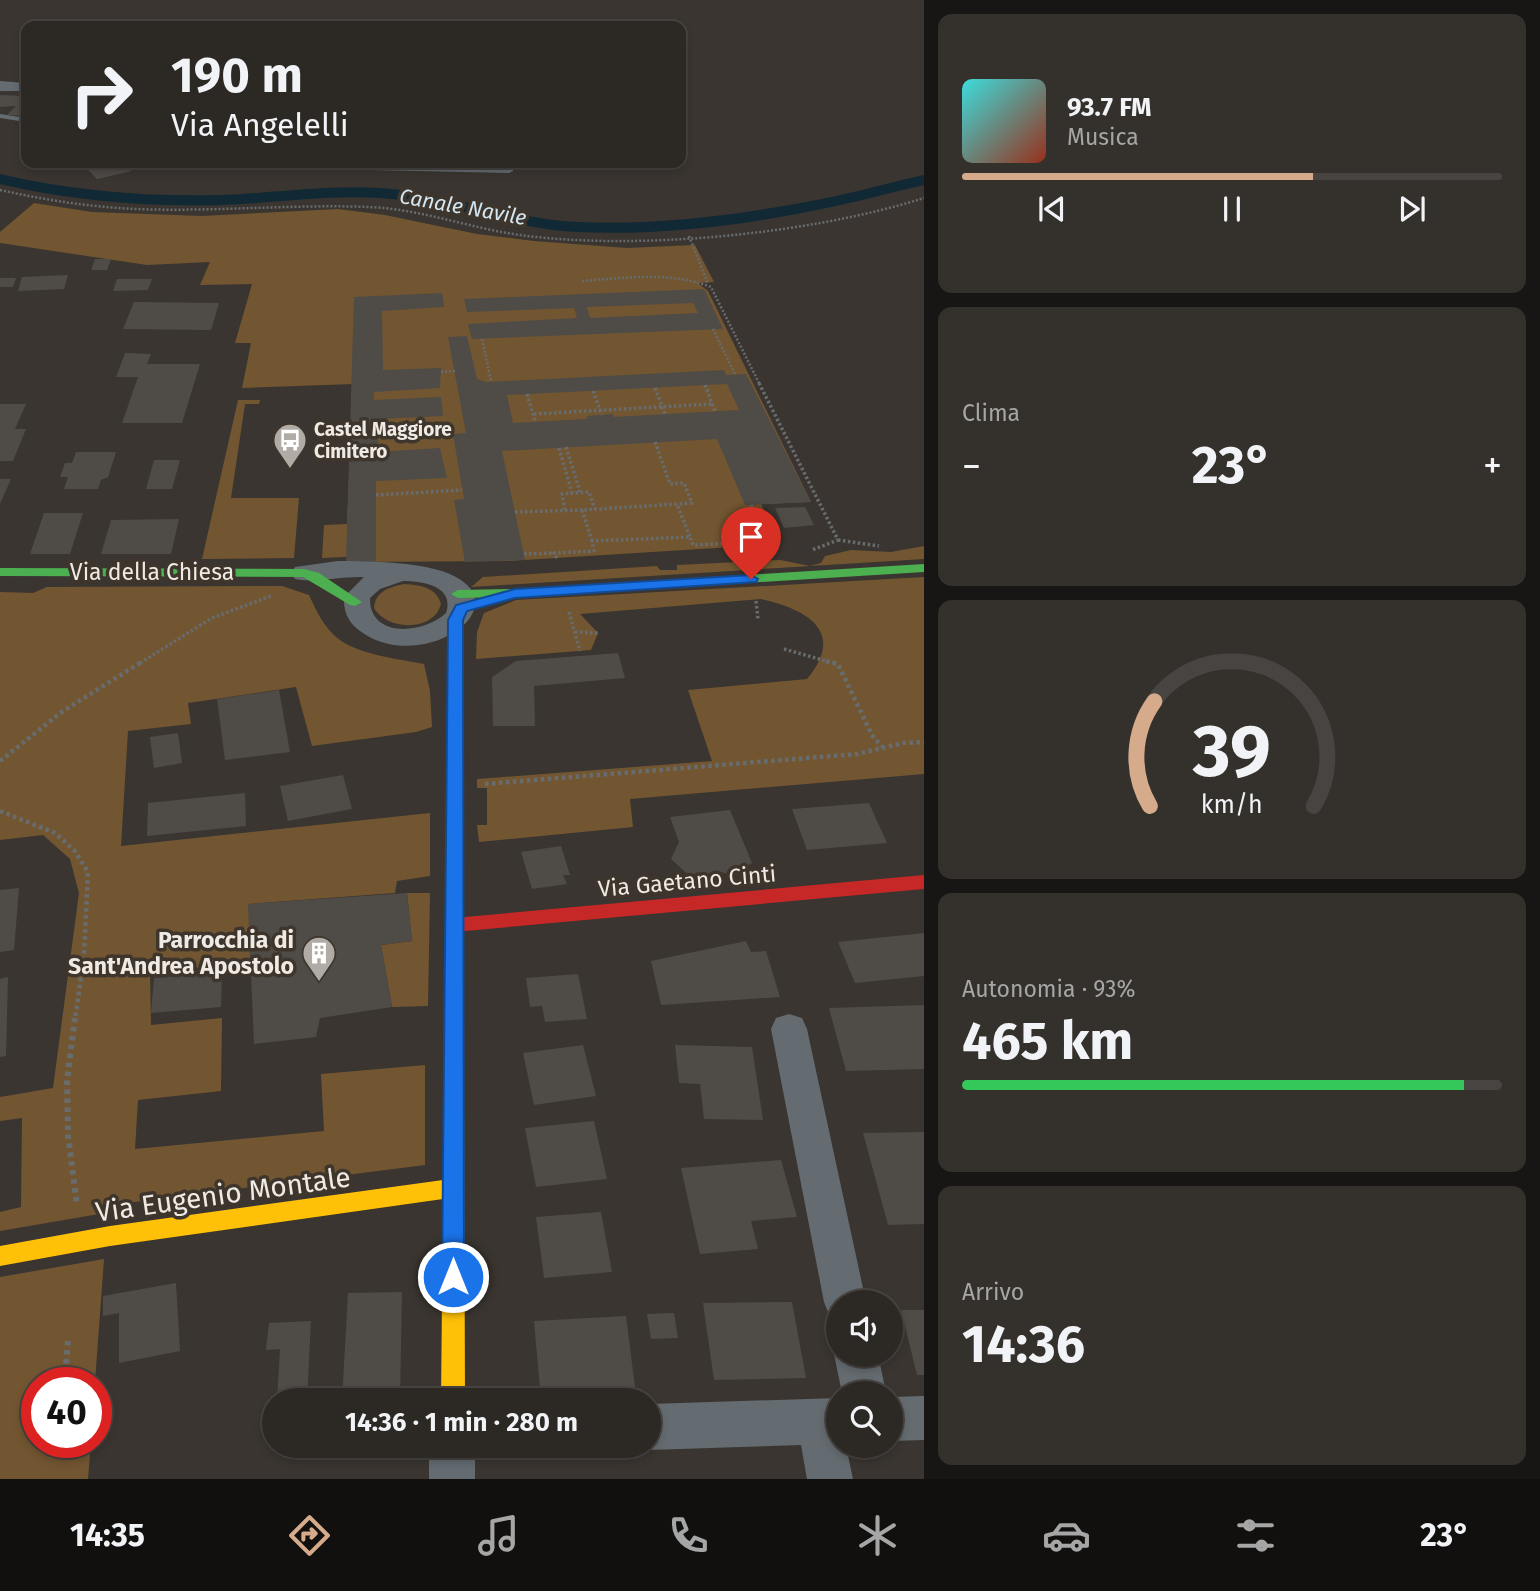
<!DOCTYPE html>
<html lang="it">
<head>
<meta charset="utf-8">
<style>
	:root { --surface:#2c2824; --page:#34302c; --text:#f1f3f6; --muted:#a6a6a6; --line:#484441; --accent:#d6ab8b }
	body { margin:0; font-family:"Fira Sans",sans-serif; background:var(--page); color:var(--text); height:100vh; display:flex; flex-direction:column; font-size:26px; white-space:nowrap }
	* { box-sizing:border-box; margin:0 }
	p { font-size:23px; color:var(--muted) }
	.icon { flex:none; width:38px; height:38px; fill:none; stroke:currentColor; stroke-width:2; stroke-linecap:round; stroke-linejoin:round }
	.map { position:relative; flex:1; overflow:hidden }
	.panel { display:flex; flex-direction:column; gap:14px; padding:14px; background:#181614; width:616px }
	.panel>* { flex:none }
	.banner { position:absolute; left:21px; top:21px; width:665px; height:147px; border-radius:14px; box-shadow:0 4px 10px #0003,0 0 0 2px var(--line); background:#2c2824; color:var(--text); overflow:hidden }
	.tools { position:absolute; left:826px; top:1290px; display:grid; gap:14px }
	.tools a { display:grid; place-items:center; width:77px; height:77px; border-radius:50%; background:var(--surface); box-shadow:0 4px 10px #0003,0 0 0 2px var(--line); font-size:35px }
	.speed { position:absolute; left:21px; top:1367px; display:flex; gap:14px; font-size:35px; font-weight:700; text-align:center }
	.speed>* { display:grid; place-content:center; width:91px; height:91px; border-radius:50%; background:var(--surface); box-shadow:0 4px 10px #0003,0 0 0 2px var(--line); line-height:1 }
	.speed .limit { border:10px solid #d22; background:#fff; color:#111 }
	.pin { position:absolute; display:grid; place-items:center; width:60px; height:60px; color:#fff; margin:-72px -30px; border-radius:50% 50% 50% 0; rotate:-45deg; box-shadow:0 0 7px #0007 }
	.pin .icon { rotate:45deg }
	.me { position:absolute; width:77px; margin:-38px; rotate:0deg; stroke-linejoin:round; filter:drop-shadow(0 0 5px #0008) }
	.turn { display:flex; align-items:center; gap:24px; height:147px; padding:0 35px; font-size:32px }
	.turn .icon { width:91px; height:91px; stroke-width:2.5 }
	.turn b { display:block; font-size:49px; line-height:60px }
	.big { font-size:52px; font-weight:700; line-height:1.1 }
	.panel .tile { flex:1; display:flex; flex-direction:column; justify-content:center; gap:10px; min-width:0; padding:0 24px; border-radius:14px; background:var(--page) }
	.panel .dial { align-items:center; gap:0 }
	.dial svg { height:182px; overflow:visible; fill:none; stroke:var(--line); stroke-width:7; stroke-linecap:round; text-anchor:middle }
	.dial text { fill:var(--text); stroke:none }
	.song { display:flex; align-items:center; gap:21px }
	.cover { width:84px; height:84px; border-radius:10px; background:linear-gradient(135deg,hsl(180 70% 55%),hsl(10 70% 35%)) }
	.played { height:7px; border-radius:4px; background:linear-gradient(90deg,var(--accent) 65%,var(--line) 65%) }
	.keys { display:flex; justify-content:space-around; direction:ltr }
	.heat { display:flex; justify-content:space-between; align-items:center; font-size:38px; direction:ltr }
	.charge { height:10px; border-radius:5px; background:linear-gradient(90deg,#34c759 93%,var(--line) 0) }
	.trip { position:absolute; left:262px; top:1388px; width:399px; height:70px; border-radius:35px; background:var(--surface); box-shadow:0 4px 10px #0003,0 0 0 2px var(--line); font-weight:700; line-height:70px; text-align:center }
	.dock { display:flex; height:112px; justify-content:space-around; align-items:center; background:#12100e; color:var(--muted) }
	.dock .icon { width:49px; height:49px }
	.dock .selected { color:var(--accent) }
	.dock b { font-size:32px; color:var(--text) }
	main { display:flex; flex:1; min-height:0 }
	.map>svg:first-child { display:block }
</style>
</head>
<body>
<main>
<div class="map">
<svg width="924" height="1479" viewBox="0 0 924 1479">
	<rect width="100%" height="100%" fill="#3a3530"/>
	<g fill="#725631">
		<polygon points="34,203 92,212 202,216 338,209 385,215 477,234 534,241 627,248 695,245 714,282 698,283 708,291 811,502 761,504 780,544 507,561 346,562 346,557 322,558 324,525 347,524 353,384 242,388 251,343 235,343 252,284 200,285 210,262 147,265 0,243 0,232"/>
		<polygon points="238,400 260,400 259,404 245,404 231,498 299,498 294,558 202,559"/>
		<polygon points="924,546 924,559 471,587 483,577 657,566 660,570 677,570 677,565 780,560 810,566 821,563 825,556 851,550 891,552"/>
		<path d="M924 577V774L630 799 633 827 479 842 477 825H487V788H477V779L712 761 688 690 807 679C847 631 806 609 761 599L580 614 598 633 591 650 476 659 477 632 484 613 516 600Z"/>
		<path d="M404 584C420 585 436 587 441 604 434 632 387 631 374 608 375 591 390 587 404 584Z"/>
		<path d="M282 586 309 595C316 610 325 630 340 640 361 655 399 659 424 664L430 691 432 727 416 732 312 746 296 687 188 703 191 724 128 731 121 846 430 813V876L397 881 395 893 249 904 250 962 150 973 151 1025 222 1018 221 1091 138 1100 135 1149 324 1131 321 1074 425 1065V1165L104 1206 99 1214 0 1231V1212L21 1207 22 1118 0 1121V1097L53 1088 79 893 70 859 43 835 0 840V592L33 593 47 587Z"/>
		<polygon points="407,893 430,893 428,1006 392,1007 381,945 412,941"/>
		<polygon points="104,1259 95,1382 37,1382 37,1442 91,1442 88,1479 0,1479 0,1277"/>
	</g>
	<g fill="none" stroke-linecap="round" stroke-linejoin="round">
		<path fill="#102935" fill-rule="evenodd" d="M0 174C73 191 147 197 221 195 274 193 327 185 380 188 447 192 511 219 578 222 664 226 753 213 836 196 866 190 894 181 924 175V185C895 191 866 200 836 206 753 224 664 236 578 232 511 229 447 202 380 198 327 195 274 203 221 205 147 207 73 201 0 184Z"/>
	</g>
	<g fill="#4f4b46" fill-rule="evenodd">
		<polygon points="0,95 26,96 26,116 7,115 16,106 0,107"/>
		<polygon points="110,163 123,163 132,171 97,179 86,168"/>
		<polygon points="389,163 460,163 459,168 388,166"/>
		<polygon points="95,259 111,259 107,270 91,270"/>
		<polygon points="68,275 64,289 18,291 22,277"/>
		<polygon points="0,278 16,278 13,287 0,287"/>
		<polygon points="117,279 152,279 148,290 113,291"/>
		<path d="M704 289 723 329 472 339 468 324 577 318 574 308 467 312 464 299ZM693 303 698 313 590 318 587 307Z"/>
		<polygon points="442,293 444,307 382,311 383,370 441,368 440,388 374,392 374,400 441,397 443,416 379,419 378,452 440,448 447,478 376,481 376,562 346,562 354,297"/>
		<polygon points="134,302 219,303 211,330 123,329"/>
		<path d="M467 336 477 379 486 382 724 370 726 375 746 374 811 502 745 505 717 439 502 451 525 560 465 562 454 500 464 499 453 434 466 433 448 337ZM727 384 739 410 614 417 613 414 587 416V419L513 423 507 395Z"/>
		<polygon points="125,353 151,354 147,364 200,364 182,423 122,423 138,377 116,377"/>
		<polygon points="0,404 26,404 15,429 26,429 13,461 0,461"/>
		<polygon points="76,452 116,452 108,477 101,480 98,489 64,489 68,477 60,477 65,463 72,463"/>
		<polygon points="154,460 180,460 172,489 146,489"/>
		<polygon points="0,479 11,479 0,504"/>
		<polygon points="805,507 814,525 784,528 775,508"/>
		<polygon points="44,513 83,513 70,554 30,554"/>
		<polygon points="179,519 171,554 101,554 111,520"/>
		<polygon points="618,653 625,678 534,686 535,726 493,726 492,677 516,661"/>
		<polygon points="279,690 290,752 225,760 217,699"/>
		<polygon points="178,733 182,763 154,768 150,737"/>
		<polygon points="343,775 352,809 288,821 280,786"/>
		<polygon points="245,793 246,826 147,836 148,803"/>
		<polygon points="869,803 887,843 807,850 792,809"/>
		<polygon points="730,810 752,863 733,875 716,871 694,880 671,859 679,842 670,817"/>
		<polygon points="561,846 570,875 563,875 567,884 532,889 521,852"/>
		<polygon points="19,888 14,950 0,952 0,890"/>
		<polygon points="407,893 412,941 381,945 392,1007 320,1018 316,1037 254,1044 248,904"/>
		<polygon points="924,933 924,976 855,983 838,942"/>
		<polygon points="746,941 751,952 766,951 780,997 661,1005 651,961"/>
		<polygon points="222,973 221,1007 151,1013 154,978"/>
		<polygon points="578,974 587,1019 545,1022 542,1006 530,1007 526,978"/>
		<polygon points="8,977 6,1056 0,1057 0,979"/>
		<polygon points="924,1005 924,1069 846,1071 829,1008"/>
		<polygon points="583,1045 596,1096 534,1105 523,1053"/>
		<polygon points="675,1045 752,1047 763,1120 704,1119 700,1084 679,1083"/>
		<polygon points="594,1121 607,1179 536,1187 525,1128"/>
		<polygon points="924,1132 924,1224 888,1225 863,1133"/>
		<polygon points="781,1160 797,1217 751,1221 758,1249 700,1254 681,1168"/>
		<polygon points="601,1212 612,1272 544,1278 536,1217"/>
		<polygon points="176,1283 180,1351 119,1363 119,1313 103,1316 103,1296"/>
		<polygon points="402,1292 400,1400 342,1400 348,1293"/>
		<polygon points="792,1302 806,1378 714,1380 703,1303"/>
		<polygon points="901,1310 924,1310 924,1375 917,1375"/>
		<polygon points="674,1313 678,1338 651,1339 647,1314"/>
		<polygon points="626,1316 636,1395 541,1400 534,1321"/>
		<polygon points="311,1321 307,1400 277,1400 280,1349 266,1350 269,1323"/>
	</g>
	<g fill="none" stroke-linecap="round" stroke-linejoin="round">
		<g stroke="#696c6e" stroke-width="2.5" stroke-dasharray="2 2" stroke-linecap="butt">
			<path d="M0 190C45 200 90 207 136 209 214 212 292 204 369 207 421 209 469 228 520 235 637 251 811 234 924 198"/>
			<polyline points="689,236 708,284"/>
			<path d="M582 281C626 278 669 271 711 287L760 385"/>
			<polyline points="713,329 735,374"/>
			<polyline points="482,339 491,381"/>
			<polyline points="441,372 455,371"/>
		</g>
		<g stroke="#696c6e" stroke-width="3.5" stroke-dasharray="2.5 2.5" stroke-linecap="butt">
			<polyline points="759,383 838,540 812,550"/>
			<polyline points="705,385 715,411"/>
			<polyline points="655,388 665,414"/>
			<polyline points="593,391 602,415"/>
			<polyline points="527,394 535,421"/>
			<polyline points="534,414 712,404"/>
			<polyline points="655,442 670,484 684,483 692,503 677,504"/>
			<polyline points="566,447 580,492"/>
			<polyline points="559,448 572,493"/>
			<polyline points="376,495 462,490"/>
			<polyline points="565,510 562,494 589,492 595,509"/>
			<polyline points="515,512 582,510"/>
			<polyline points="838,540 879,546"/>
			<polyline points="592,541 582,510 677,504 690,537"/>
			<polyline points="737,547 736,543 766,540 751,505"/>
			<polyline points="524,554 554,553"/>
			<polyline points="557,558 554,553 594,551 592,541 690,537 693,545 736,543"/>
			<polyline points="756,601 758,619"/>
			<polyline points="569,612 580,651"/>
			<polyline points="575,632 598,633"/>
			<polyline points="784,649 833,663"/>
			<polyline points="140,663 212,618 271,596"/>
		</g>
		<g stroke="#696c6e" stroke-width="4.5" stroke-dasharray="3.5 3.5" stroke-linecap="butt">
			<polyline points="826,661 838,664 872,735 882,747"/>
			<polyline points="0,761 63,711 143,661"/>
			<polyline points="485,784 857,754 903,743 924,742"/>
			<polyline points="0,811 55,833 74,850 88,872 84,955 75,1020"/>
		</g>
		<g stroke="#696c6e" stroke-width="6" stroke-dasharray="4.5 4.5" stroke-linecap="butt">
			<polyline points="75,1018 67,1080 68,1135 77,1206"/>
			<polyline points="68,1341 65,1376 72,1382"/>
		</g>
		<g fill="#646c71" fill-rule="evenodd">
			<polygon points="0,114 26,118 26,122 0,118"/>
			<polygon points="139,163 352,166 352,163 360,163 359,166 505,169 506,163 514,163 513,171 509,173 143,165"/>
		</g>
		<g fill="#646c71" fill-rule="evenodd">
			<polygon points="0,81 26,83 26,91 0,91"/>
			<path d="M338 561C368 561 428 562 454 576 517 608 426 671 366 635 350 626 343 614 344 597L364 577C343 576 312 583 295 579L291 573 295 567ZM403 581C423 581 455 586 446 613 424 634 369 639 370 598L380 589Z"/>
			<polygon points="789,1014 802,1018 807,1029 866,1302 838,1302 838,1320 830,1317 824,1302 771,1029 776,1018"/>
			<polygon points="838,1344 838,1354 878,1354 886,1393 842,1393 834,1354"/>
			<polygon points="924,1396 924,1440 891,1441 891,1397"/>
			<polygon points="838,1398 838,1446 846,1446 853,1479 807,1479 801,1445 649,1450 639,1446 649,1446 649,1404"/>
			<rect x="429" y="1446" width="46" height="33"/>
		</g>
		<g fill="#4caf50" fill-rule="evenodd">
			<polygon points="924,564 924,572 515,597 458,598 451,594 458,590 515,589"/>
			<polygon points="0,568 304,569 319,573 362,602 355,606 350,605 303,577 0,576"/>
			<polygon points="455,616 462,620 463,796 461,800 449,800 447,796 448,620"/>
		</g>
		<polygon fill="#ffc107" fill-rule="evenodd" points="455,790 461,792 463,796 465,1400 441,1400 443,1199 110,1246 0,1266 0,1246 110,1226 443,1180 447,796 449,792"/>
		<polygon fill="#c62828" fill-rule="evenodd" points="924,875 924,889 454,932 448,930 445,925 448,920 454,918"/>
	</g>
	<polygon fill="#1a73e8" stroke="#114b97" stroke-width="2" points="751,575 758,579 756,582 515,598 467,611 463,620 464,1277 461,1285 453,1288 445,1285 442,1277 448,620 456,605 515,589"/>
	<defs>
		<symbol id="bus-pin" viewBox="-11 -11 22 30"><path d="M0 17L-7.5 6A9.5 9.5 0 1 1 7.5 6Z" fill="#b0aba5" stroke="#3e362c"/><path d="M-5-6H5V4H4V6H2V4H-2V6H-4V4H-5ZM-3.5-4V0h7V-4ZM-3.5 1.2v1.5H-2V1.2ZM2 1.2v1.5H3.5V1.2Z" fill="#fff"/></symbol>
		<symbol id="building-pin" viewBox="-11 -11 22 30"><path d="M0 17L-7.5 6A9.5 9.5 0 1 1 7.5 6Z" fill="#b0aba5" stroke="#3e362c"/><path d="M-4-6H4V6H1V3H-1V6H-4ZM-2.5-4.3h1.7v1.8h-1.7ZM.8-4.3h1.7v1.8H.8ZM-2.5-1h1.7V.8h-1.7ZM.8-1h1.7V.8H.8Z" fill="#fff"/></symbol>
	</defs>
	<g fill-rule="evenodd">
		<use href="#bus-pin" x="271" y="421" width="38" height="52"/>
		<use href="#building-pin" x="300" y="934" width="38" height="52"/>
	</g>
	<g text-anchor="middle" stroke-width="7" stroke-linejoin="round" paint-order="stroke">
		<g font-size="19" font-weight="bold" fill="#efeae4" stroke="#3e362c" text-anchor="start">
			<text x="314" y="436">Castel Maggiore<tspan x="314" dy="22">Cimitero</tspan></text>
		</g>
		<g font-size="21" font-style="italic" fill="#d3e7f3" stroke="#3e362c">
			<text transform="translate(463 207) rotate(10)" y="7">Canale Navile</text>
		</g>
		<g font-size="23" fill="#efeae4" stroke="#3e362c">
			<text x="152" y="580">Via della Chiesa</text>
			<text transform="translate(687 881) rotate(-5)" y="8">Via Gaetano Cinti</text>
		</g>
		<g font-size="23" font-weight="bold" fill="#efeae4" stroke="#3e362c" text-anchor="end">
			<text x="294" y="948">Parrocchia di<tspan x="294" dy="26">Sant'Andrea Apostolo</tspan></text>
		</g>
		<g font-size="28" fill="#efeae4" stroke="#3e362c">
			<text transform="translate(223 1194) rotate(-8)" y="10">Via Eugenio Montale</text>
		</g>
	</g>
</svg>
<div class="tools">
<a><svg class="icon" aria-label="sound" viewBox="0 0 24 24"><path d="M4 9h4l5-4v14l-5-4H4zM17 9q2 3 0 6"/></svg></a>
<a><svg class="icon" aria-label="search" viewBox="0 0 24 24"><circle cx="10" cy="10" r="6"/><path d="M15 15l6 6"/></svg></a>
</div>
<div class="speed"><div class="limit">40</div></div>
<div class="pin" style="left:751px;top:579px;background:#d93025"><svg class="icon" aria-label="arrive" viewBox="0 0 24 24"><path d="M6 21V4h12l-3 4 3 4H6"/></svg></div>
<svg class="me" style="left:453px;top:1277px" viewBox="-20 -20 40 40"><circle r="17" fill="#1a73e8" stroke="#fff" stroke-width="3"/><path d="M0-11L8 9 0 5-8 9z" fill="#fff"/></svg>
<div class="trip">14:36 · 1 min · 280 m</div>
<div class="banner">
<div class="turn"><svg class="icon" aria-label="right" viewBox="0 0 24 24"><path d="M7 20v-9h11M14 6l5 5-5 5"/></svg><div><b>190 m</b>Via Angelelli</div></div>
</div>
</div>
<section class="panel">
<div class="tile">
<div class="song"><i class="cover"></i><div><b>93.7 FM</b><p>Musica</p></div></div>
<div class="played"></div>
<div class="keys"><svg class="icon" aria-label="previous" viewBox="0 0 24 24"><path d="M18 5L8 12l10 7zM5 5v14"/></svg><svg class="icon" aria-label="pause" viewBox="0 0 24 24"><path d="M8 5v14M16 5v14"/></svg><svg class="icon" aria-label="next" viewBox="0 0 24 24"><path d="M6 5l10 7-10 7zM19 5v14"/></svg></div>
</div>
<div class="tile"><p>Clima</p>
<div class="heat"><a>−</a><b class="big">23°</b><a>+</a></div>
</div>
<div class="tile dial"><svg viewBox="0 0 100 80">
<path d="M14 69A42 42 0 1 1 86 69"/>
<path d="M14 69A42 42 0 0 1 16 23" stroke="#d6ab8b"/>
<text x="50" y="56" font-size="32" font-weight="700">39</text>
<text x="50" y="72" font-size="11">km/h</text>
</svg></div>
<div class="tile"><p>Autonomia · 93%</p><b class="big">465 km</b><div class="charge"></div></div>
<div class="tile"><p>Arrivo</p><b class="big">14:36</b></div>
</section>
</main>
<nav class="dock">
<b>14:35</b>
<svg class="icon selected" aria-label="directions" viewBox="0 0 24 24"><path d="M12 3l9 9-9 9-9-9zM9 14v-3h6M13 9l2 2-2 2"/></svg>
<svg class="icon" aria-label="music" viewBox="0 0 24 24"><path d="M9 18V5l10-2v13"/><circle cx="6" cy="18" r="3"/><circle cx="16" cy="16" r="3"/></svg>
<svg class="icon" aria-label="phone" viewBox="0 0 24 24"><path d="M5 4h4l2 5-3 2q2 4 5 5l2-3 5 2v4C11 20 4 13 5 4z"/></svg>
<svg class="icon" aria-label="climate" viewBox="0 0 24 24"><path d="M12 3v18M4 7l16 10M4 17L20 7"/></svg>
<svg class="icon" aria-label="car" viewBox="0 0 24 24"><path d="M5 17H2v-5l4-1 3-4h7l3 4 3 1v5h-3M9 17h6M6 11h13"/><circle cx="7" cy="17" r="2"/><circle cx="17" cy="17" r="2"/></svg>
<svg class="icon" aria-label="filters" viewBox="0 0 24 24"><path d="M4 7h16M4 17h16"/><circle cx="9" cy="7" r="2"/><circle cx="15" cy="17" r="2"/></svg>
<b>23°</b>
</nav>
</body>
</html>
